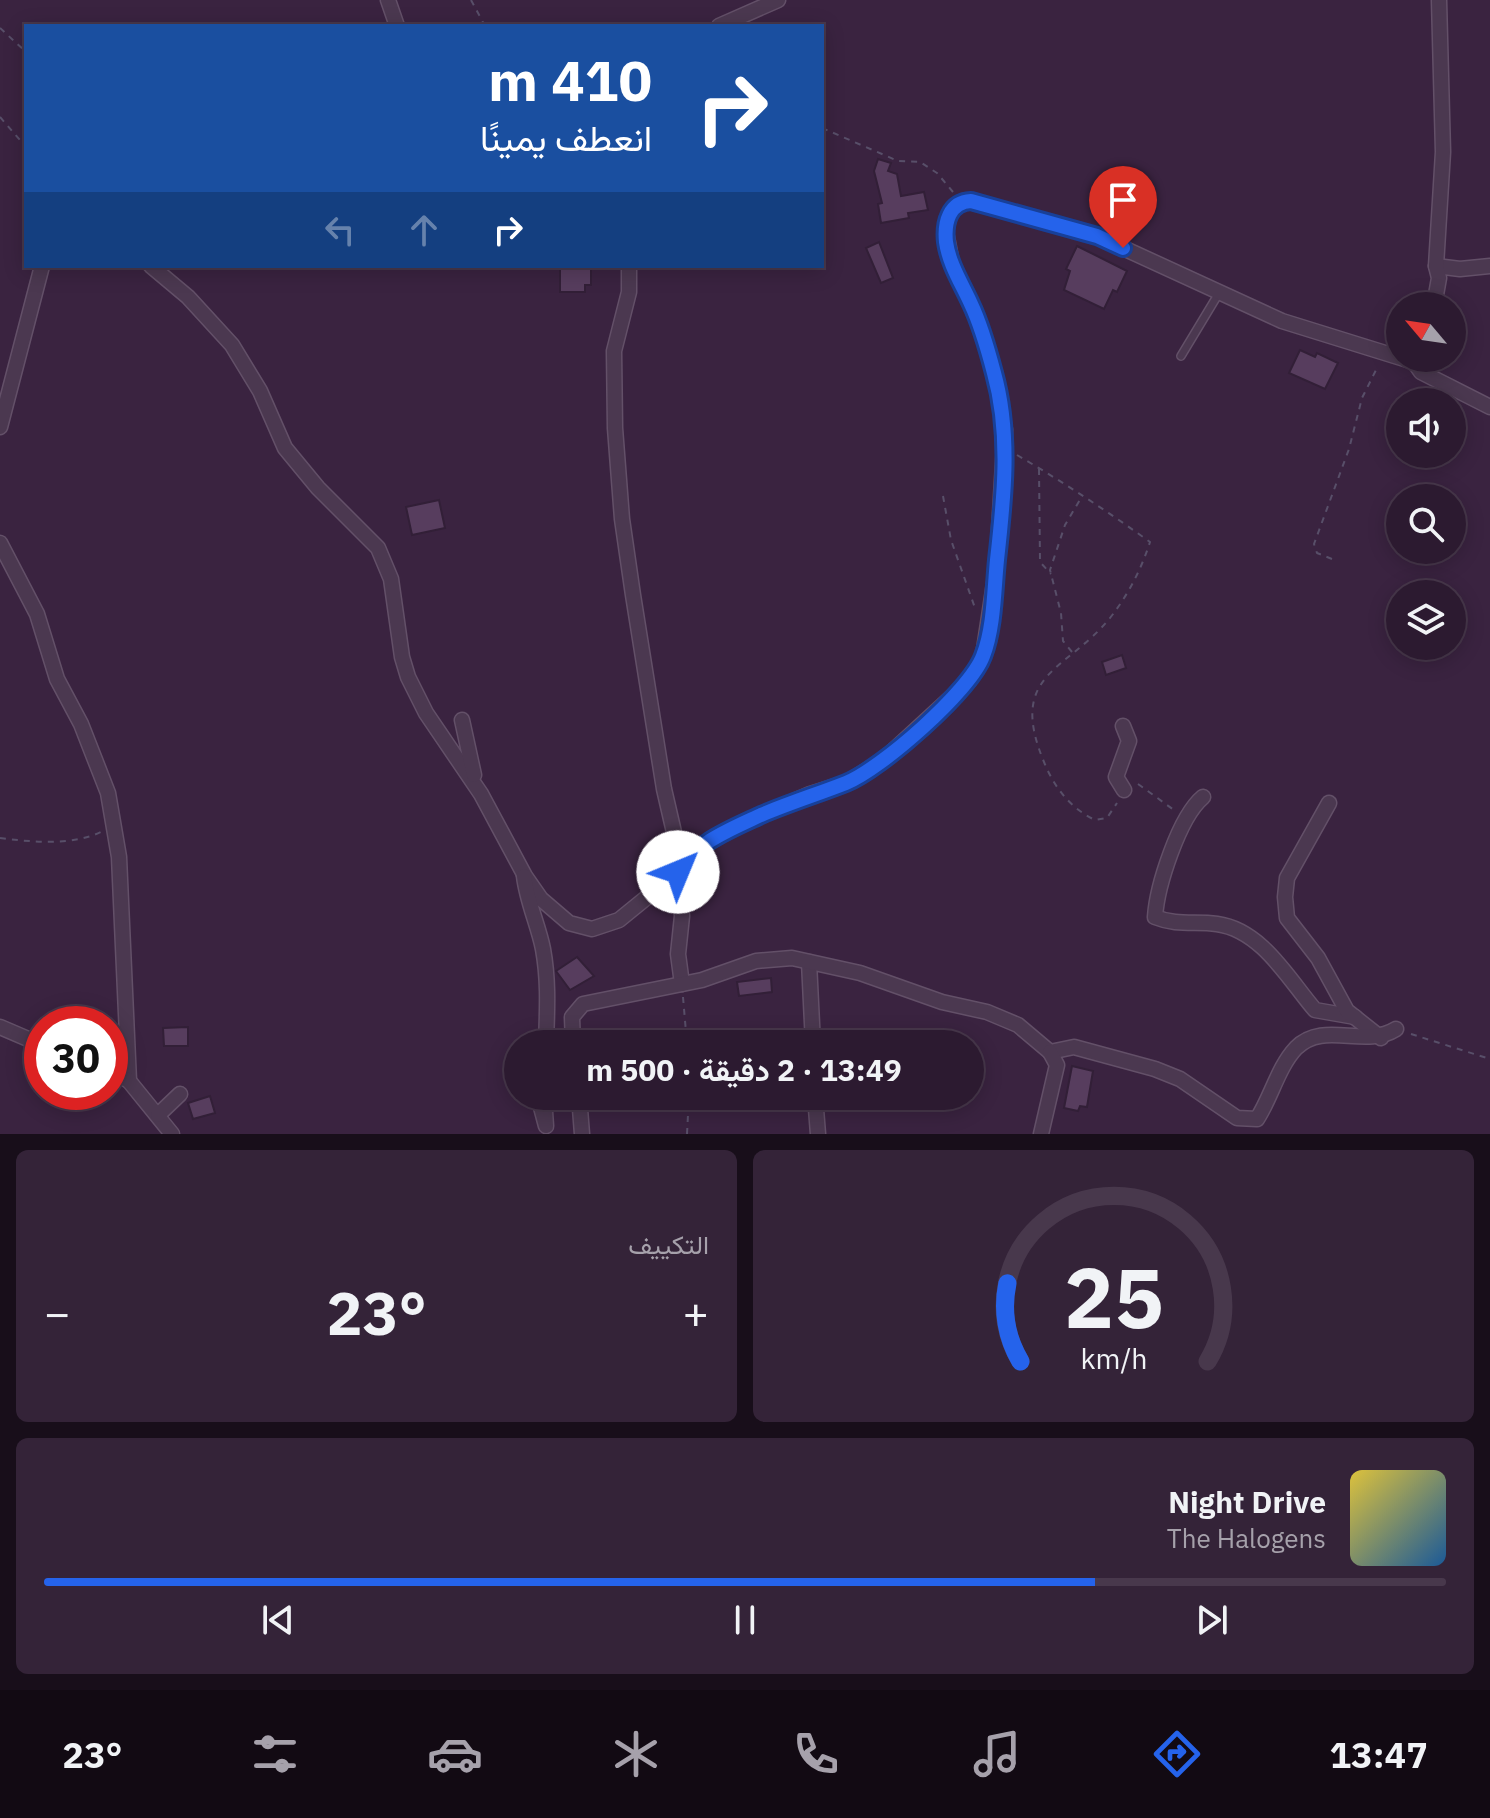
<!DOCTYPE html>
<html lang="ar">
<head>
<meta charset="utf-8">
<style>
	:root { --surface:#2c1a30; --page:#342338; --text:#f1f3f6; --muted:#a6a1ab; --line:#48384c; --accent:#2563eb }
	body { margin:0; font-family:"IBM Plex Sans",Vazirmatn,sans-serif; background:var(--page); color:var(--text); direction:rtl; height:100vh; display:flex; flex-direction:column; font-size:30px; white-space:nowrap }
	* { box-sizing:border-box; margin:0 }
	p { font-size:26px; color:var(--muted) }
	.icon { flex:none; width:44px; height:44px; fill:none; stroke:currentColor; stroke-width:2; stroke-linecap:round; stroke-linejoin:round }
	.map { position:relative; height:1134px; overflow:hidden; direction:ltr }
	.drawer { display:flex; flex-direction:column; gap:16px; padding:16px; background:#180e1a; flex:1 }
	.drawer>* { flex:none }
	.guide { position:absolute; left:24px; top:24px; width:800px; height:244px; border-radius:0px; box-shadow:0 4px 20px #0003,0 0 0 2px var(--line); direction:rtl; background:#1a4fa0; color:#fff; overflow:hidden }
	.needle { width:52px; rotate:299deg }
	.tools { position:absolute; left:1386px; top:292px; display:grid; gap:16px }
	.tools a { display:grid; place-items:center; width:80px; height:80px; border-radius:50%; background:var(--surface); box-shadow:0 4px 20px #0003,0 0 0 2px var(--line); font-size:40px }
	.speed { position:absolute; left:24px; top:1006px; display:flex; gap:16px; font-size:40px; font-weight:700; text-align:center }
	.speed>* { display:grid; place-content:center; width:104px; height:104px; border-radius:50%; background:var(--surface); box-shadow:0 4px 20px #0003,0 0 0 2px var(--line); line-height:1 }
	.speed .limit { border:12px solid #d22; background:#fff; color:#111 }
	.pin { position:absolute; display:grid; place-items:center; width:68px; height:68px; color:#fff; margin:-82px -34px; border-radius:50% 50% 50% 0; rotate:-45deg; box-shadow:0 0 8px #0007 }
	.pin .icon { rotate:45deg }
	.me { position:absolute; width:88px; margin:-44px; rotate:45deg; stroke-linejoin:round; filter:drop-shadow(0 0 6px #0008) }
	.turn { display:flex; align-items:center; gap:28px; height:168px; padding:0 40px; font-size:36px }
	.turn .icon { width:104px; height:104px; stroke-width:2.5 }
	.turn b { display:block; font-size:56px; line-height:68px }
	.lanes { display:flex; align-items:center; height:76px; padding:0 40px; background:#0003; justify-content:center; gap:40px; direction:ltr }
	.lanes .off { opacity:.35 }
	.big { font-size:60px; font-weight:700; line-height:1.1 }
	.drawer .card { flex:1; display:flex; flex-direction:column; justify-content:center; gap:12px; min-width:0; padding:0 28px; border-radius:12px; background:var(--page) }
	.drawer .dial { align-items:center; gap:0 }
	.dial svg { height:208px; overflow:visible; fill:none; stroke:var(--line); stroke-width:7; stroke-linecap:round; text-anchor:middle }
	.dial text { fill:var(--text); stroke:none }
	.song { display:flex; align-items:center; gap:24px }
	.cover { width:96px; height:96px; border-radius:12px; background:linear-gradient(135deg,hsl(50 70% 55%),hsl(210 70% 35%)) }
	.played { height:8px; border-radius:4px; background:linear-gradient(90deg,var(--accent) 75%,var(--line) 75%) }
	.keys { display:flex; justify-content:space-around; direction:ltr }
	.heat { display:flex; justify-content:space-between; align-items:center; font-size:44px; direction:ltr }
	.drawer .tiles { flex:1; display:grid; gap:16px; grid-template-columns:1fr 1fr }
	.card:last-child { grid-column:span 2 }
	.trip { position:absolute; left:504px; top:1030px; width:480px; height:80px; border-radius:40px; background:var(--surface); box-shadow:0 4px 20px #0003,0 0 0 2px var(--line); font-weight:700; line-height:80px; text-align:center; direction:rtl }
	.menu { display:flex; height:128px; justify-content:space-around; align-items:center; background:#120a13; color:var(--muted) }
	.menu .icon { width:56px; height:56px }
	.menu .active { color:var(--accent) }
	.menu b { font-size:36px; color:var(--text) }
	.map>svg:first-child { display:block }
</style>
</head>
<body>
<div class="map">
<svg width="1490" height="1134" viewBox="0 0 1490 1134">
	<rect width="100%" height="100%" fill="#3a2340"/>
	<g fill="#573d5e" stroke="#321f37" stroke-width="2">
		<polygon points="878,159 891,163 888,171 897,174 901,196 924,192 928,210 908,213 909,218 881,223 878,204 882,203 874,171"/>
		<polygon points="879,242 893,278 881,283 866,248"/>
		<polygon points="1077,246 1127,271 1117,292 1113,290 1104,309 1064,290 1070,271 1066,269"/>
		<polygon points="560,266 591,266 591,285 585,285 585,292 560,292"/>
		<polygon points="1300,350 1315,357 1317,353 1338,363 1325,389 1289,373"/>
		<polygon points="439,500 445,528 412,535 406,507"/>
		<polygon points="1122,655 1126,668 1106,675 1102,662"/>
		<polygon points="577,957 594,976 570,990 556,971"/>
		<polygon points="771,978 772,992 739,996 737,982"/>
		<polygon points="188,1027 188,1046 164,1046 163,1028"/>
		<polygon points="1072,1066 1093,1071 1087,1107 1080,1106 1078,1111 1064,1108"/>
		<polygon points="210,1096 215,1113 193,1119 188,1103"/>
	</g>
	<g fill="none" stroke-linecap="round" stroke-linejoin="round">
		<defs>
			<polyline id="service" points="1181,356 1219,293"/>
			<g id="minor">
				<polyline points="388,0 397,26"/>
				<polyline points="719,26 778,0"/>
				<polyline points="151,266 188,297 232,345 260,391 285,448 318,488 378,548 391,579 402,657 408,677 426,713 481,794 525,876 541,899 569,923 592,929 619,920 678,872 688,856 732,828 810,794 848,782 883,760 969,681 983,656 997,564 1005,430 995,373 973,307 952,263 946,232 949,216 955,206 964,201 982,204 1097,236 1282,321 1414,362 1421,372 1490,407"/>
				<polyline points="629,266 629,292 614,351 615,428 622,519 633,595 664,789 676,841 682,916 678,954 682,984"/>
				<polyline points="1436,266 1460,269 1490,266"/>
				<polyline points="1434,306 1439,278 1436,266 1443,152 1439,0"/>
				<polyline points="0,427 42,266"/>
				<polyline points="0,543 37,614 57,679 81,724 108,793 119,857 129,1081"/>
				<polyline points="462,720 474,775"/>
				<polyline points="1123,726 1129,741 1116,777 1124,790"/>
				<path d="M1203 797C1179 817 1157 886 1155 917 1177 926 1195 921 1217 924 1262 930 1289 980 1315 1010L1355 1017"/>
				<polyline points="1329,803 1287,878 1285,897 1287,918 1318,958 1347,1011 1381,1038"/>
				<path d="M524 876C527 902 538 924 543 949 549 982 547 1012 546 1044"/>
				<polyline points="809,962 813,1044"/>
				<polyline points="0,1027 42,1045"/>
				<path d="M573 1044 572 1017 583 1004 702 980 756 961 792 958 860 973 942 1002 987 1012 1018 1025 1050 1052 1074 1047 1155 1069 1180 1079 1237 1118 1257 1119C1271 1098 1278 1067 1296 1048 1324 1020 1364 1049 1396 1029"/>
				<polyline points="110,1069 129,1081 172,1134"/>
				<polyline points="538,1096 546,1126 544,1096"/>
				<polyline points="579,1096 582,1134"/>
				<polyline points="815,1096 818,1134"/>
				<polyline points="158,1115 180,1094"/>
				<polyline points="1041,1134 1057,1065 1050,1052"/>
			</g>
		</defs>
		<use href="#service" stroke="#635068" stroke-width="10"/>
		<use href="#minor" stroke="#635068" stroke-width="17"/>
		<g stroke="#584f69" stroke-width="2" stroke-dasharray="6 6" stroke-linecap="butt">
			<polyline points="471,0 485,26"/>
			<polyline points="0,28 26,52"/>
			<polyline points="0,117 26,147"/>
			<polyline points="822,128 898,161 920,162 937,173 953,192"/>
			<path d="M1017 455C1063 482 1107 511 1150 542 1141 570 1128 595 1110 618 1066 672 1007 673 1044 762 1054 787 1070 808 1095 820L1107 818 1117 803"/>
			<polyline points="1039,469 1040,562 1051,574"/>
			<polyline points="943,496 951,540 975,608"/>
			<polyline points="1332,559 1317,553 1314,544 1349,449 1362,398 1378,366"/>
			<polyline points="1072,652 1063,641 1061,613 1050,570 1065,525 1081,498"/>
			<polyline points="1138,784 1174,810"/>
			<path d="M0 838C31 842 72 846 101 832"/>
			<polyline points="683,997 687,1044"/>
			<polyline points="1411,1034 1490,1059"/>
			<polyline points="687,1134 689,1096"/>
		</g>
		<use href="#service" stroke="#4b3850" stroke-width="7"/>
		<use href="#minor" stroke="#4b3850" stroke-width="14"/>
	</g>
	<g fill="none" stroke-linecap="round" stroke-linejoin="round">
		<defs>
			<path id="route" d="M678 872C695 843 731 829 761 815 789 803 818 794 846 783 881 769 970 691 983 656 994 628 994 590 997 560 1004 498 1011 434 994 373 988 350 981 325 971 304 962 284 949 264 946 242 944 223 949 202 971 201L1097 236 1123 248"/>
		</defs>
		<use href="#route" stroke="#184099" stroke-width="20"/>
		<use href="#route" stroke="#2563eb" stroke-width="14"/>
	</g>
</svg>
<div class="tools">
<a><svg class="needle" viewBox="-14 -14 28 28"><path d="M0-13l5 13h-10z" fill="#e53935"/><path d="M0 13l5-13h-10z" fill="#a6a1ab"/></svg></a>
<a><svg class="icon" aria-label="sound" viewBox="0 0 24 24"><path d="M4 9h4l5-4v14l-5-4H4zM17 9q2 3 0 6"/></svg></a>
<a><svg class="icon" aria-label="search" viewBox="0 0 24 24"><circle cx="10" cy="10" r="6"/><path d="M15 15l6 6"/></svg></a>
<a><svg class="icon" aria-label="layers" viewBox="0 0 24 24"><path d="M12 4l9 5-9 5-9-5zM3 14l9 5 9-5"/></svg></a>
</div>
<div class="speed"><div class="limit">30</div></div>
<div class="pin" style="left:1123px;top:248px;background:#d93025"><svg class="icon" aria-label="arrive" viewBox="0 0 24 24"><path d="M6 21V4h12l-3 4 3 4H6"/></svg></div>
<svg class="me" style="left:678px;top:872px" viewBox="-20 -20 40 40"><circle r="19" fill="#fff"/><path d="M0-13L10 11 0 6-10 11z" fill="#2563eb"/></svg>
<div class="trip">13:49 · 2 دقيقة · 500 m</div>
<div class="guide">
<div class="turn"><svg class="icon" aria-label="right" viewBox="0 0 24 24"><path d="M7 20v-9h11M14 6l5 5-5 5"/></svg><div><b>410 m</b>انعطف يمينًا</div></div>
<div class="lanes"><svg class="icon off" aria-label="left" viewBox="0 0 24 24"><path d="M17 20v-9H6M10 6l-5 5 5 5"/></svg><svg class="icon off" aria-label="ahead" viewBox="0 0 24 24"><path d="M12 20V5M6 11l6-6 6 6"/></svg><svg class="icon" aria-label="right" viewBox="0 0 24 24"><path d="M7 20v-9h11M14 6l5 5-5 5"/></svg></div>
</div>
</div>
<section class="drawer">
<div class="tiles">
<div class="card dial"><svg viewBox="0 0 100 80">
<path d="M14 69A42 42 0 1 1 86 69"/>
<path d="M14 69A42 42 0 0 1 9 39" stroke="#2563eb"/>
<text x="50" y="56" font-size="32" font-weight="700">25</text>
<text x="50" y="72" font-size="11">km/h</text>
</svg></div>
<div class="card"><p>التكييف</p>
<div class="heat"><a>−</a><b class="big">23°</b><a>+</a></div>
</div>
<div class="card">
<div class="song"><i class="cover"></i><div><b>Night Drive</b><p>The Halogens</p></div></div>
<div class="played"></div>
<div class="keys"><svg class="icon" aria-label="previous" viewBox="0 0 24 24"><path d="M18 5L8 12l10 7zM5 5v14"/></svg><svg class="icon" aria-label="pause" viewBox="0 0 24 24"><path d="M8 5v14M16 5v14"/></svg><svg class="icon" aria-label="next" viewBox="0 0 24 24"><path d="M6 5l10 7-10 7zM19 5v14"/></svg></div>
</div>
</div>
</section>
<nav class="menu">
<b>13:47</b>
<svg class="icon active" aria-label="directions" viewBox="0 0 24 24"><path d="M12 3l9 9-9 9-9-9zM9 14v-3h6M13 9l2 2-2 2"/></svg>
<svg class="icon" aria-label="music" viewBox="0 0 24 24"><path d="M9 18V5l10-2v13"/><circle cx="6" cy="18" r="3"/><circle cx="16" cy="16" r="3"/></svg>
<svg class="icon" aria-label="phone" viewBox="0 0 24 24"><path d="M5 4h4l2 5-3 2q2 4 5 5l2-3 5 2v4C11 20 4 13 5 4z"/></svg>
<svg class="icon" aria-label="climate" viewBox="0 0 24 24"><path d="M12 3v18M4 7l16 10M4 17L20 7"/></svg>
<svg class="icon" aria-label="car" viewBox="0 0 24 24"><path d="M5 17H2v-5l4-1 3-4h7l3 4 3 1v5h-3M9 17h6M6 11h13"/><circle cx="7" cy="17" r="2"/><circle cx="17" cy="17" r="2"/></svg>
<svg class="icon" aria-label="filters" viewBox="0 0 24 24"><path d="M4 7h16M4 17h16"/><circle cx="9" cy="7" r="2"/><circle cx="15" cy="17" r="2"/></svg>
<b>23°</b>
</nav>
</body>
</html>
